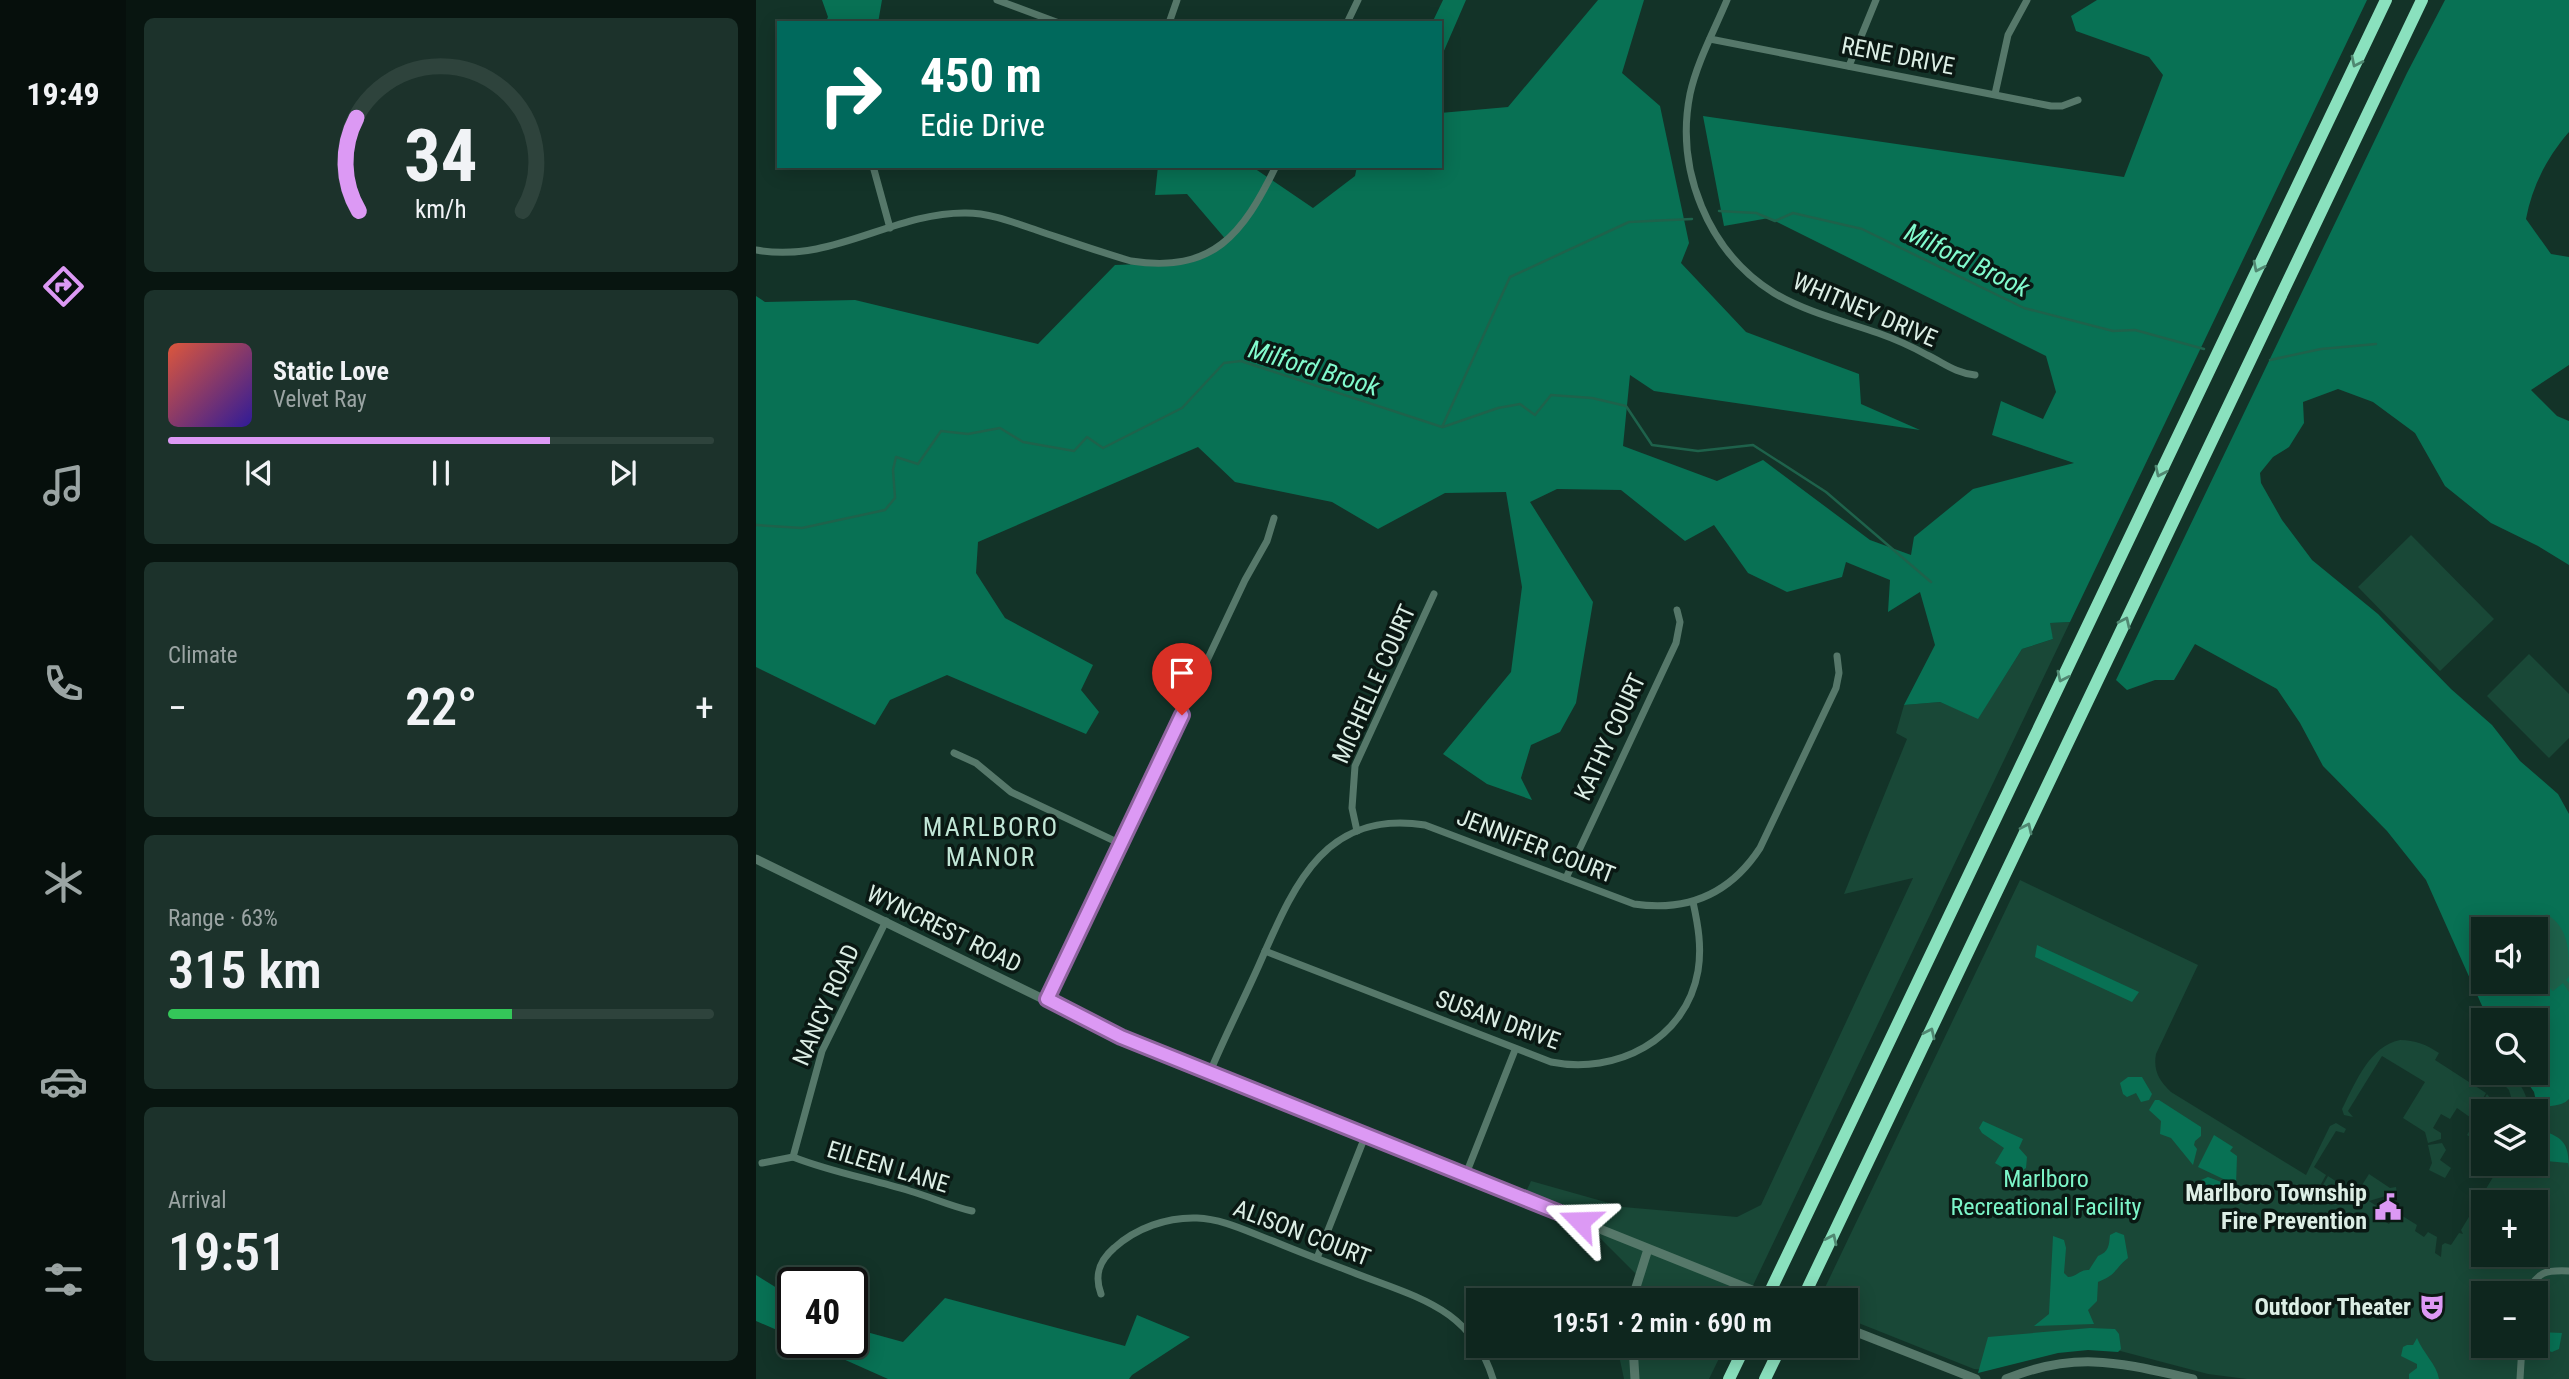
<!DOCTYPE html>
<html lang="en">
<head>
<meta charset="utf-8">
<style>
	:root { --surface:#0e261e; --page:#1c322b; --text:#f1f3f6; --muted:#9ba5a4; --line:#2e433c; --accent:#dc99f4 }
	body { margin:0; font-family:"Roboto Condensed",sans-serif; background:var(--page); color:var(--text); height:100vh; display:flex; flex-direction:column; font-size:26px; white-space:nowrap }
	* { box-sizing:border-box; margin:0 }
	p { font-size:23px; color:var(--muted) }
	.icon { flex:none; width:38px; height:38px; fill:none; stroke:currentColor; stroke-width:2; stroke-linecap:round; stroke-linejoin:round }
	.map { position:relative; flex:1; overflow:hidden }
	.panel { display:flex; flex-direction:column; gap:18px; padding:18px; background:#081510; width:630px }
	.panel>* { flex:none }
	.hud { position:absolute; left:21px; top:21px; width:665px; height:147px; border-radius:0px; box-shadow:0 4px 18px #0003,0 0 0 2px var(--line); background:#00695c; color:#fff; overflow:hidden }
	.controls { position:absolute; left:1715px; top:917px; display:grid; gap:14px }
	.controls a { display:grid; place-items:center; width:77px; height:77px; border-radius:0px; background:var(--surface); box-shadow:0 4px 18px #0003,0 0 0 2px var(--line); font-size:35px }
	.speed { position:absolute; left:21px; top:1267px; display:flex; gap:14px; font-size:35px; font-weight:700; text-align:center }
	.speed>* { display:grid; place-content:center; width:91px; height:91px; border-radius:50%; background:var(--surface); box-shadow:0 4px 18px #0003,0 0 0 2px var(--line); line-height:1 }
	.speed .limit { border:4px solid #111; border-radius:10px; background:#fff; color:#111 }
	.pin { position:absolute; display:grid; place-items:center; width:60px; height:60px; color:#fff; margin:-72px -30px; border-radius:50% 50% 50% 0; rotate:-45deg; box-shadow:0 0 7px #0007 }
	.pin .icon { rotate:45deg }
	.me { position:absolute; width:77px; margin:-38px; rotate:292deg; stroke-linejoin:round; filter:drop-shadow(0 0 5px #0008) }
	.turn { display:flex; align-items:center; gap:24px; height:147px; padding:0 28px; font-size:32px }
	.turn .icon { width:91px; height:91px; stroke-width:2.5 }
	.turn b { display:block; font-size:49px; line-height:60px }
	.big { font-size:52px; font-weight:600; line-height:1.1 }
	.panel .widget { flex:1; display:flex; flex-direction:column; justify-content:center; gap:10px; min-width:0; padding:0 24px; border-radius:10px; background:var(--page) }
	.panel .dial { align-items:center; gap:0 }
	.dial svg { height:182px; overflow:visible; fill:none; stroke:var(--line); stroke-width:7; stroke-linecap:round; text-anchor:middle }
	.dial text { fill:var(--text); stroke:none }
	.song { display:flex; align-items:center; gap:21px }
	.cover { width:84px; height:84px; border-radius:10px; background:linear-gradient(135deg,hsl(10 70% 55%),hsl(250 70% 35%)) }
	.played { height:7px; border-radius:4px; background:linear-gradient(90deg,var(--accent) 70%,var(--line) 70%) }
	.keys { display:flex; justify-content:space-around; direction:ltr }
	.heat { display:flex; justify-content:space-between; align-items:center; font-size:38px; direction:ltr }
	.charge { height:10px; border-radius:5px; background:linear-gradient(90deg,#34c759 63%,var(--line) 0) }
	.trip { position:absolute; left:710px; top:1288px; width:392px; height:70px; border-radius:0px; background:var(--surface); box-shadow:0 4px 18px #0003,0 0 0 2px var(--line); font-weight:600; line-height:70px; text-align:center }
	main { display:flex; flex:1; min-height:0 }
	.dock { display:flex; flex-direction:column; width:126px; justify-content:space-around; align-items:center; background:#060f0c; color:var(--muted) }
	.dock .icon { width:49px; height:49px }
	.dock .current { color:var(--accent) }
	.dock b { font-size:32px; color:var(--text) }
	.map>svg:first-child { display:block }
</style>
</head>
<body>
<main>
<nav class="dock">
<b>19:49</b>
<svg class="icon current" aria-label="directions" viewBox="0 0 24 24"><path d="M12 3l9 9-9 9-9-9zM9 14v-3h6M13 9l2 2-2 2"/></svg>
<svg class="icon" aria-label="music" viewBox="0 0 24 24"><path d="M9 18V5l10-2v13"/><circle cx="6" cy="18" r="3"/><circle cx="16" cy="16" r="3"/></svg>
<svg class="icon" aria-label="phone" viewBox="0 0 24 24"><path d="M5 4h4l2 5-3 2q2 4 5 5l2-3 5 2v4C11 20 4 13 5 4z"/></svg>
<svg class="icon" aria-label="climate" viewBox="0 0 24 24"><path d="M12 3v18M4 7l16 10M4 17L20 7"/></svg>
<svg class="icon" aria-label="car" viewBox="0 0 24 24"><path d="M5 17H2v-5l4-1 3-4h7l3 4 3 1v5h-3M9 17h6M6 11h13"/><circle cx="7" cy="17" r="2"/><circle cx="17" cy="17" r="2"/></svg>
<svg class="icon" aria-label="filters" viewBox="0 0 24 24"><path d="M4 7h16M4 17h16"/><circle cx="9" cy="7" r="2"/><circle cx="15" cy="17" r="2"/></svg>
</nav>
<section class="panel">
<div class="widget dial"><svg viewBox="0 0 100 80">
<path d="M14 69A42 42 0 1 1 86 69"/>
<path d="M14 69A42 42 0 0 1 13 28" stroke="#dc99f4"/>
<text x="50" y="56" font-size="32" font-weight="700">34</text>
<text x="50" y="72" font-size="11">km/h</text>
</svg></div>
<div class="widget">
<div class="song"><i class="cover"></i><div><b>Static Love</b><p>Velvet Ray</p></div></div>
<div class="played"></div>
<div class="keys"><svg class="icon" aria-label="previous" viewBox="0 0 24 24"><path d="M18 5L8 12l10 7zM5 5v14"/></svg><svg class="icon" aria-label="pause" viewBox="0 0 24 24"><path d="M8 5v14M16 5v14"/></svg><svg class="icon" aria-label="next" viewBox="0 0 24 24"><path d="M6 5l10 7-10 7zM19 5v14"/></svg></div>
</div>
<div class="widget"><p>Climate</p>
<div class="heat"><a>−</a><b class="big">22°</b><a>+</a></div>
</div>
<div class="widget"><p>Range · 63%</p><b class="big">315 km</b><div class="charge"></div></div>
<div class="widget"><p>Arrival</p><b class="big">19:51</b></div>
</section>
<div class="map">
<svg width="1813" height="1379" viewBox="0 0 1813 1379">
	<rect width="100%" height="100%" fill="#133328"/>
	<g fill="#194837" fill-rule="evenodd">
		<polygon points="1655,535 1738,619 1684,671 1602,587"/>
		<polygon points="1314,622 990,1300 873,1300 880,1274 827,1221 767,1198 775,1181 867,1207 981,1217 1005,1205 1157,878 1088,894 1151,739 1140,733 1148,705 1184,702 1222,718 1266,649 1297,639 1293,623"/>
		<polygon points="1773,654 1813,694 1813,738 1793,758 1731,696"/>
		<path d="M1264 880 1442 965 1400 1054C1397 1070 1403 1081 1415 1092L1550 1175 1574 1126 1580 1123 1590 1129 1588 1133 1580 1131 1558 1167 1570 1175 1565 1184 1567 1185 1572 1176 1581 1182 1580 1184 1584 1183 1591 1188 1587 1198 1592 1188 1601 1193 1613 1174 1634 1188 1640 1187 1641 1194 1637 1197 1633 1195 1613 1201 1622 1207 1618 1215 1633 1224 1640 1212 1661 1225 1659 1231 1668 1237 1672 1232 1681 1237 1679 1253 1685 1257 1686 1245 1689 1243 1695 1245 1703 1233 1707 1234 1705 1230 1745 1164H1780C1780 1117 1772 1110 1813 1080V1379H1491L1452 1374 1353 1348 1307 1350 1230 1370 1218 1369 1090 1318V1300H1063ZM1727 1202H1780V1255H1727ZM1727 1293H1780V1346H1727Z"/>
		<path d="M1644 1040C1659 1040 1671 1045 1683 1053L1679 1060 1730 1093C1724 1102 1724 1111 1718 1120L1701 1108 1694 1119 1685 1114 1677 1128 1685 1133V1139L1672 1143 1669 1132 1647 1118 1669 1082 1626 1056 1592 1111 1597 1117 1588 1115 1586 1109C1599 1084 1613 1046 1644 1040Z"/>
		<path d="M1737 1073H1754C1766 1084 1771 1095 1773 1111H1759L1753 1090Z"/>
		<polygon points="1731,1094 1737,1102 1739,1111 1727,1111 1725,1144 1711,1135 1727,1108 1727,1101"/>
		<polygon points="1686,1143 1690,1150 1684,1160 1695,1168 1689,1178 1673,1170 1676,1163 1672,1145"/>
		<polygon points="861,1346 969,1346 953,1379 868,1379"/>
	</g>
	<g fill="#087154" fill-rule="evenodd">
		<polygon points="66,0 126,0 122,23 69,23 72,17"/>
		<polygon points="687,0 710,0 684,60 684,23 676,23"/>
		<polygon points="842,0 888,0 866,73 904,106 933,243 925,263 990,332 1103,374 1105,404 1164,430 898,391 874,375 867,446 961,481 1007,460 1114,540 1155,555 1158,537 1217,489 1318,463 1236,435 1245,401 1287,419 1300,392 1290,356 1013,218 968,226 947,116 1368,177 1407,75 1393,57 1320,31 1315,16 1341,0 1611,0 1314,622 1294,623 1297,639 1266,649 1222,719 1184,702 1148,705 1179,645 1164,592 1132,612 1134,580 1090,562 1086,577 1031,592 992,573 958,525 929,541 865,490 801,489 774,502 837,602 820,703 804,732 775,745 765,778 776,800 731,784 687,754 755,672 766,587 750,492 689,493 622,529 576,502 479,482 442,447 222,542 220,573 249,618 337,665 325,690 343,712 330,734 191,675 134,700 119,725 0,667 0,296 9,302 99,300 282,344 359,265 437,262 472,242 431,194 399,195 402,166 495,166 557,208 599,176 601,166 684,166 684,113 752,107"/>
		<path d="M1689 0H1813V132C1791 157 1776 187 1770 219L1795 254 1813 257V365L1775 390 1801 416 1813 421V565L1782 546 1735 523 1689 486 1659 433 1617 402 1582 389 1547 402 1548 423 1533 447 1517 457 1504 473 1505 483 1526 520 1556 560 1622 614 1695 689 1736 725 1764 761 1802 794 1813 814V1099C1803 1109 1792 1103 1782 1110L1778 1092 1765 1073H1780V1020H1729L1727 1008 1670 880 1631 831 1567 766 1544 723 1521 689 1439 644 1418 680H1399L1371 690 1360 680 1651 73ZM1727 929H1780V982H1727Z"/>
		<polygon points="1281,945 1383,992 1376,1002 1279,957"/>
		<polygon points="1372,1077 1386,1077 1396,1094 1393,1100 1385,1102 1380,1093 1371,1097 1367,1094 1364,1083"/>
		<polygon points="1399,1100 1403,1100 1445,1127 1445,1136 1439,1141 1438,1145 1441,1149 1437,1165 1415,1138 1404,1134 1405,1121 1393,1110"/>
		<polygon points="1227,1121 1267,1139 1263,1148 1271,1157 1270,1168 1259,1175 1239,1163 1248,1148 1226,1133 1223,1128"/>
		<path d="M1793 1133C1813 1141 1812 1152 1813 1169L1812 1163 1790 1161 1786 1151Z"/>
		<polygon points="1458,1135 1477,1147 1474,1151 1481,1156 1480,1185 1442,1167"/>
		<polygon points="1452,1177 1473,1185 1471,1190 1463,1195 1452,1192 1445,1180"/>
		<path d="M1360 1232 1368 1235 1372 1258C1357 1270 1362 1274 1342 1282L1341 1301 1332 1310 1338 1324 1278 1326 1293 1314 1297 1236 1308 1240 1310 1248 1308 1273 1312 1277C1321 1277 1324 1269 1333 1270L1342 1256C1353 1252 1353 1245 1354 1235Z"/>
		<polygon points="0,1275 37,1298 37,1337 0,1321"/>
		<polygon points="189,1298 369,1346 381,1315 434,1337 376,1375 373,1379 132,1379 49,1342 96,1342 96,1328 147,1342"/>
		<polygon points="1334,1328 1359,1329 1363,1334 1365,1349 1362,1352 1332,1350 1302,1353 1222,1373 1232,1337"/>
		<polygon points="1783,1332 1806,1333 1803,1349 1796,1352 1784,1348 1781,1340"/>
		<path d="M1661 1338C1667 1353 1681 1365 1683 1379H1653V1374L1661 1368V1364L1645 1356 1647 1347 1651 1345H1657Z"/>
	</g>
	<path fill="#1e624b" d="M1791 914C1813 929 1813 950 1813 976L1810 980 1813 983V992L1807 983 1797 991C1779 976 1780 951 1780 929H1773L1777 922Z"/>
	<g fill="none" stroke-linecap="round" stroke-linejoin="round">
		<g stroke="#1e624b" stroke-width="2.5">
			<polyline points="963,211 1000,213 1019,221 1037,213 1106,229 1268,308 1357,331 1379,330 1448,349"/>
			<polyline points="1514,360 1565,349 1620,344"/>
			<polyline points="687,427 742,408 764,404 779,415 795,395 836,398 870,406 896,445 942,451 997,445 1070,492 1175,582"/>
			<polyline points="0,525 46,528 129,510 139,498 137,470 140,457 162,464 185,431 212,434 244,428 267,442 318,451 331,437 347,448 426,408 468,363 485,361 686,427 754,277 873,222 936,219"/>
		</g>
		<g stroke="#56786a" stroke-width="7">
			<polyline points="241,0 303,23"/>
			<path d="M971 0C958 31 941 62 934 94 919 170 952 252 1018 293 1050 312 1087 321 1122 333 1139 339 1155 346 1171 355 1188 363 1199 373 1219 375"/>
			<polyline points="413,23 421,0"/>
			<polyline points="591,23 602,0"/>
			<polyline points="954,39 1295,106 1306,106 1322,100"/>
			<polyline points="1093,66 1120,0"/>
			<polyline points="1239,94 1252,35 1271,0"/>
			<polyline points="117,166 134,228"/>
			<path d="M0 250C76 264 137 212 210 213 235 213 259 223 283 231 313 241 344 252 375 261 457 274 487 234 520 166"/>
			<polyline points="198,753 220,763 255,792 365,844"/>
			<polyline points="601,831 596,808 599,766 678,594"/>
			<polyline points="810,878 920,643 924,622 921,610"/>
			<path d="M509 951 795 1062C860 1075 930 1040 942 971 946 947 942 925 937 902"/>
			<polyline points="291,999 489,580 511,541 518,518"/>
			<path d="M454 1072C469 1036 487 1001 503 965 537 888 567 809 669 825L878 904C932 912 974 894 1004 848L1080 688 1083 673 1081 656"/>
			<path d="M37 1157C75 1172 115 1179 154 1191 175 1197 194 1206 216 1211"/>
			<polyline points="6,1163 37,1157 66,1051 130,921"/>
			<polyline points="710,1174 759,1050"/>
			<polyline points="561,1258 610,1134"/>
			<path d="M1771 1293C1782 1271 1790 1270 1813 1271"/>
			<path d="M345 1294C338 1275 343 1261 358 1248 380 1228 411 1217 441 1218 468 1219 492 1232 517 1241 543 1252 570 1262 596 1272 628 1285 665 1295 693 1315 715 1331 729 1353 737 1379"/>
			<polyline points="1764,1379 1766,1346"/>
		</g>
		<g stroke="#56786a" stroke-width="9">
			<polyline points="0,859 365,1037 1021,1300"/>
			<polyline points="876,1300 892,1249"/>
			<polyline points="1090,1328 1220,1379"/>
			<polyline points="877,1346 879,1379"/>
			<path d="M1250 1379C1321 1350 1365 1363 1437 1379"/>
		</g>
		<g stroke="#8ae1be" stroke-width="12">
			<polyline points="1010,1300 1630,0"/>
			<polyline points="1046,1300 1666,0"/>
			<polyline points="973,1379 989,1346"/>
			<polyline points="1009,1379 1025,1346"/>
		</g>
	</g>
	<defs><path id="oneway-chevron" d="M-2-3.5L2.5 0L-2 3.5" fill="none" stroke-width="1.6" stroke-linecap="round" stroke-linejoin="round" transform="scale(1.75)"/></defs>
	<g stroke="#508771">
		<use href="#oneway-chevron" transform="translate(1600 62) rotate(116)"/>
		<use href="#oneway-chevron" transform="translate(1502 267) rotate(116)"/>
		<use href="#oneway-chevron" transform="translate(1404 472) rotate(115)"/>
		<use href="#oneway-chevron" transform="translate(1369 622) rotate(-65)"/>
		<use href="#oneway-chevron" transform="translate(1306 677) rotate(115)"/>
		<use href="#oneway-chevron" transform="translate(1271 828) rotate(-65)"/>
		<use href="#oneway-chevron" transform="translate(1174 1033) rotate(-65)"/>
		<use href="#oneway-chevron" transform="translate(1076 1239) rotate(-65)"/>
	</g>
	<g fill="none" stroke-linecap="round" stroke-linejoin="round">
		<defs>
			<polyline id="route" points="426,715 291,999 365,1037 824,1221"/>
		</defs>
		<use href="#route" stroke="#8f639f" stroke-width="18"/>
		<use href="#route" stroke="#dc99f4" stroke-width="12"/>
	</g>
	<defs>
		<symbol id="civic-bare" viewBox="-9 -9 18 18"><path d="M-.6-6.5H3V-4.5H.6V-3L4-1V1h2V6H-6V1h2V-1L-.6-3ZM-1.2 2.5V6h2.4V2.5Z" fill="#dc99f4" stroke="#0a1813" stroke-width="2.5" paint-order="stroke"/></symbol>
		<symbol id="theatre-bare" viewBox="-9 -9 18 18"><path d="M-5-5.5Q0-4 5-5.5V0Q5 5 0 6Q-5 5-5 0ZM-3.3-2.5H-1v1.5H-3.3ZM1-2.5H3.3v1.5H1ZM-2.8 1Q0 5.5 2.8 1Z" fill="#dc99f4" stroke="#0a1813" stroke-width="2.5" paint-order="stroke"/></symbol>
	</defs>
	<g fill-rule="evenodd">
		<use href="#civic-bare" x="1613" y="1188" width="38" height="38"/>
		<use href="#theatre-bare" x="1657" y="1288" width="38" height="38"/>
	</g>
	<g text-anchor="middle" stroke-width="7" stroke-linejoin="round" paint-order="stroke">
		<g font-size="24" fill="#dceee5" stroke="#0a1813">
			<text transform="translate(1142 56) rotate(11)" y="8">RENE DRIVE</text>
			<text transform="translate(1109 310) rotate(23)" y="8">WHITNEY DRIVE</text>
			<text transform="translate(618 684) rotate(-66)" y="8">MICHELLE COURT</text>
			<text transform="translate(854 737) rotate(-65)" y="8">KATHY COURT</text>
			<text transform="translate(780 846) rotate(21)" y="8">JENNIFER COURT</text>
			<text transform="translate(188 929) rotate(26)" y="8">WYNCREST ROAD</text>
			<text transform="translate(70 1005) rotate(-66)" y="8">NANCY ROAD</text>
			<text transform="translate(742 1020) rotate(20)" y="8">SUSAN DRIVE</text>
			<text transform="translate(132 1167) rotate(17)" y="8">EILEEN LANE</text>
			<text transform="translate(546 1233) rotate(21)" y="8">ALISON COURT</text>
		</g>
		<g font-size="24" fill="#7cf5c8" stroke="#0a1813">
			<text x="1290" y="1187">Marlboro<tspan x="1290" dy="28">Recreational Facility</tspan></text>
		</g>
		<g font-size="24" font-weight="bold" fill="#dceee5" stroke="#0a1813" text-anchor="end">
			<text x="1611" y="1201">Marlboro Township<tspan x="1611" dy="28">Fire Prevention</tspan></text>
			<text x="1655" y="1315">Outdoor Theater</text>
		</g>
		<g font-size="26" font-style="italic" fill="#82fbce" stroke="#0a1813">
			<text transform="translate(1211 260) rotate(26)" y="9">Milford Brook</text>
			<text transform="translate(558 368) rotate(17)" y="9">Milford Brook</text>
		</g>
		<g font-size="26" letter-spacing="2" fill="#c1e6d6" stroke="#0a1813">
			<text x="235" y="836">MARLBORO<tspan x="235" dy="30">MANOR</tspan></text>
		</g>
	</g>
</svg>
<div class="controls">
<a><svg class="icon" aria-label="sound" viewBox="0 0 24 24"><path d="M4 9h4l5-4v14l-5-4H4zM17 9q2 3 0 6"/></svg></a>
<a><svg class="icon" aria-label="search" viewBox="0 0 24 24"><circle cx="10" cy="10" r="6"/><path d="M15 15l6 6"/></svg></a>
<a><svg class="icon" aria-label="layers" viewBox="0 0 24 24"><path d="M12 4l9 5-9 5-9-5zM3 14l9 5 9-5"/></svg></a>
<a>+</a>
<a>−</a>
</div>
<div class="speed"><div class="limit">40</div></div>
<div class="pin" style="left:426px;top:715px;background:#d93025"><svg class="icon" aria-label="arrive" viewBox="0 0 24 24"><path d="M6 21V4h12l-3 4 3 4H6"/></svg></div>
<svg class="me" style="left:824px;top:1221px" viewBox="-20 -20 40 40"><path d="M0-17L14 15 0 8-14 15z" fill="#dc99f4" stroke="#fff" stroke-width="4"/></svg>
<div class="trip">19:51 · 2 min · 690 m</div>
<div class="hud">
<div class="turn"><svg class="icon" aria-label="right" viewBox="0 0 24 24"><path d="M7 20v-9h11M14 6l5 5-5 5"/></svg><div><b>450 m</b>Edie Drive</div></div>
</div>
</div>
</main>
</body>
</html>
